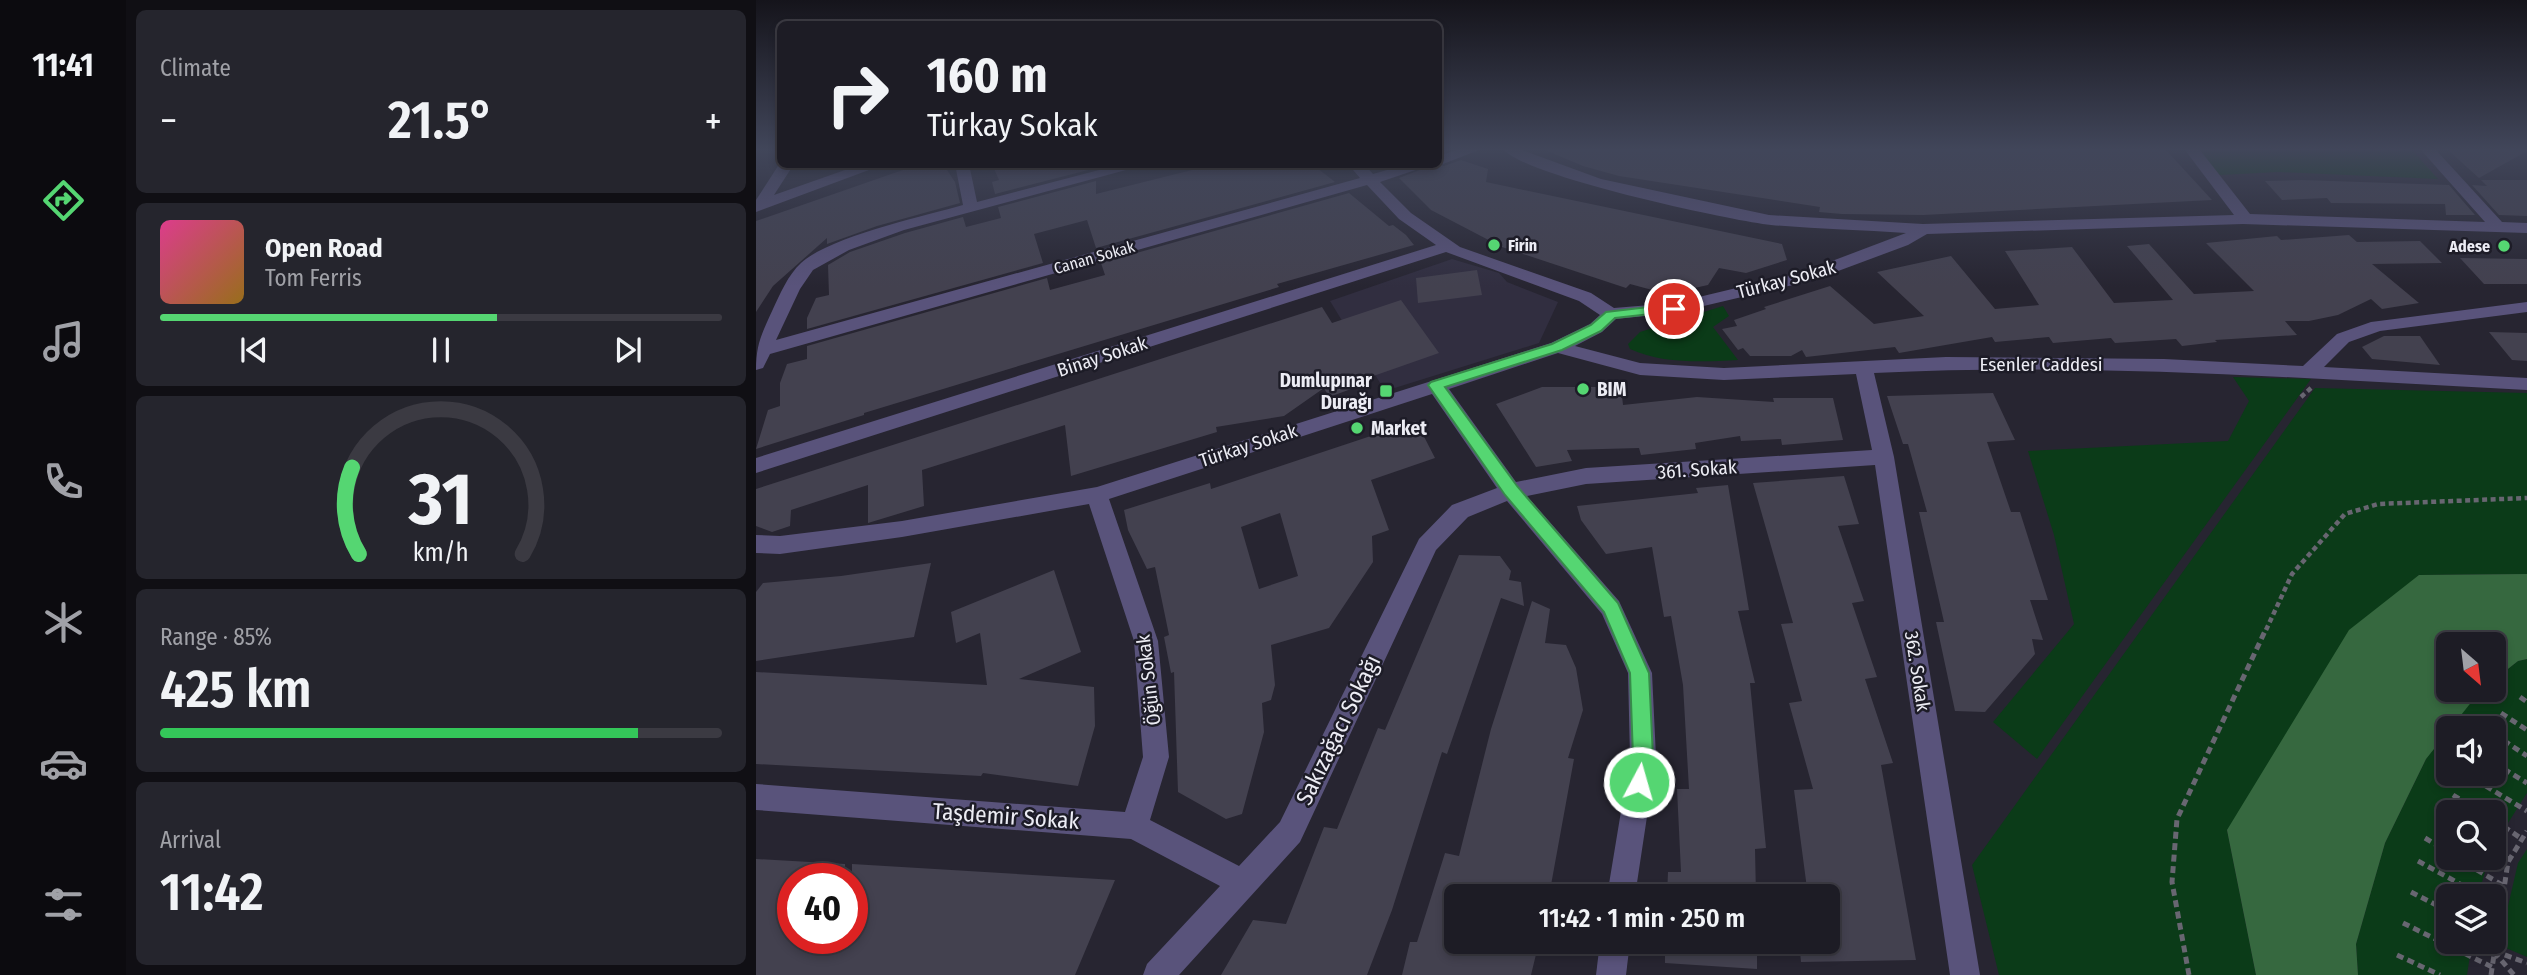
<!DOCTYPE html>
<html lang="en">
<head>
<meta charset="utf-8">
<style>
	:root { --surface:#1d1c25; --page:#25252d; --text:#f1f3f6; --muted:#a0a1a7; --line:#3b3a42; --accent:#55d672 }
	body { margin:0; font-family:"Fira Sans Condensed",sans-serif; background:var(--page); color:var(--text); height:100vh; display:flex; flex-direction:column; font-size:26px; white-space:nowrap }
	* { box-sizing:border-box; margin:0 }
	p { font-size:23px; color:var(--muted) }
	.icon { flex:none; width:38px; height:38px; fill:none; stroke:currentColor; stroke-width:2; stroke-linecap:round; stroke-linejoin:round }
	.map { position:relative; flex:1; overflow:hidden }
	.panel { display:flex; flex-direction:column; gap:10px; padding:10px; background:#100f14; width:630px }
	.panel>* { flex:none }
	.top-card { position:absolute; left:21px; top:21px; width:665px; height:147px; border-radius:10px; box-shadow:0 4px 10px #0003,0 0 0 2px var(--line); background:#1d1c25; color:var(--text); overflow:hidden }
	.needle { width:46px; rotate:152deg }
	.tools { position:absolute; left:1680px; top:632px; display:grid; gap:14px }
	.tools a { display:grid; place-items:center; width:70px; height:70px; border-radius:10px; background:var(--surface); box-shadow:0 4px 10px #0003,0 0 0 2px var(--line); font-size:35px }
	.speed { position:absolute; left:21px; top:863px; display:flex; gap:14px; font-size:35px; font-weight:700; text-align:center }
	.speed>* { display:grid; place-content:center; width:91px; height:91px; border-radius:50%; background:var(--surface); box-shadow:0 4px 10px #0003,0 0 0 2px var(--line); line-height:1 }
	.speed .limit { border:10px solid #d22; background:#fff; color:#111 }
	.pin { position:absolute; display:grid; place-items:center; width:60px; height:60px; color:#fff; margin:-30px; border:4px solid #fff; border-radius:50%; box-shadow:0 2px 7px #0007 }
	.me { position:absolute; width:77px; margin:-38px; rotate:6deg; stroke-linejoin:round; filter:drop-shadow(0 0 5px #0008) }
	.turn { display:flex; align-items:center; gap:24px; height:147px; padding:0 35px; font-size:32px }
	.turn .icon { width:91px; height:91px; stroke-width:2.5 }
	.turn b { display:block; font-size:49px; line-height:60px }
	.big { font-size:52px; font-weight:600; line-height:1.1 }
	.panel .card { flex:1; display:flex; flex-direction:column; justify-content:center; gap:10px; min-width:0; padding:0 24px; border-radius:10px; background:var(--page) }
	.panel .dial { align-items:center; gap:0 }
	.dial svg { height:182px; overflow:visible; fill:none; stroke:var(--line); stroke-width:7; stroke-linecap:round; text-anchor:middle }
	.dial text { fill:var(--text); stroke:none }
	.song { display:flex; align-items:center; gap:21px }
	.cover { width:84px; height:84px; border-radius:10px; background:linear-gradient(135deg,hsl(330 70% 55%),hsl(40 70% 35%)) }
	.played { height:7px; border-radius:4px; background:linear-gradient(90deg,var(--accent) 60%,var(--line) 60%) }
	.keys { display:flex; justify-content:space-around; direction:ltr }
	.heat { display:flex; justify-content:space-between; align-items:center; font-size:38px; direction:ltr }
	.charge { height:10px; border-radius:5px; background:linear-gradient(90deg,#34c759 85%,var(--line) 0) }
	.trip { position:absolute; left:688px; top:884px; width:396px; height:70px; border-radius:10px; background:var(--surface); box-shadow:0 4px 10px #0003,0 0 0 2px var(--line); font-weight:600; line-height:70px; text-align:center }
	main { display:flex; flex:1; min-height:0 }
	.menu { display:flex; flex-direction:column; width:126px; justify-content:space-around; align-items:center; background:#0c0b0f; color:var(--muted) }
	.menu .icon { width:49px; height:49px }
	.menu .selected { color:var(--accent) }
	.menu b { font-size:32px; color:var(--text) }
	.map>svg:first-child { display:block }
</style>
</head>
<body>
<main>
<nav class="menu">
<b>11:41</b>
<svg class="icon selected" aria-label="directions" viewBox="0 0 24 24"><path d="M12 3l9 9-9 9-9-9zM9 14v-3h6M13 9l2 2-2 2"/></svg>
<svg class="icon" aria-label="music" viewBox="0 0 24 24"><path d="M9 18V5l10-2v13"/><circle cx="6" cy="18" r="3"/><circle cx="16" cy="16" r="3"/></svg>
<svg class="icon" aria-label="phone" viewBox="0 0 24 24"><path d="M5 4h4l2 5-3 2q2 4 5 5l2-3 5 2v4C11 20 4 13 5 4z"/></svg>
<svg class="icon" aria-label="climate" viewBox="0 0 24 24"><path d="M12 3v18M4 7l16 10M4 17L20 7"/></svg>
<svg class="icon" aria-label="car" viewBox="0 0 24 24"><path d="M5 17H2v-5l4-1 3-4h7l3 4 3 1v5h-3M9 17h6M6 11h13"/><circle cx="7" cy="17" r="2"/><circle cx="17" cy="17" r="2"/></svg>
<svg class="icon" aria-label="filters" viewBox="0 0 24 24"><path d="M4 7h16M4 17h16"/><circle cx="9" cy="7" r="2"/><circle cx="15" cy="17" r="2"/></svg>
</nav>
<section class="panel">
<div class="card"><p>Climate</p>
<div class="heat"><a>−</a><b class="big">21.5°</b><a>+</a></div>
</div>
<div class="card">
<div class="song"><i class="cover"></i><div><b>Open Road</b><p>Tom Ferris</p></div></div>
<div class="played"></div>
<div class="keys"><svg class="icon" aria-label="previous" viewBox="0 0 24 24"><path d="M18 5L8 12l10 7zM5 5v14"/></svg><svg class="icon" aria-label="pause" viewBox="0 0 24 24"><path d="M8 5v14M16 5v14"/></svg><svg class="icon" aria-label="next" viewBox="0 0 24 24"><path d="M6 5l10 7-10 7zM19 5v14"/></svg></div>
</div>
<div class="card dial"><svg viewBox="0 0 100 80">
<path d="M14 69A42 42 0 1 1 86 69"/>
<path d="M14 69A42 42 0 0 1 11 31" stroke="#55d672"/>
<text x="50" y="56" font-size="32" font-weight="700">31</text>
<text x="50" y="72" font-size="11">km/h</text>
</svg></div>
<div class="card"><p>Range · 85%</p><b class="big">425 km</b><div class="charge"></div></div>
<div class="card"><p>Arrival</p><b class="big">11:42</b></div>
</section>
<div class="map">
<svg width="1771" height="975" viewBox="0 0 1771 975">
	<rect width="100%" height="100%" fill="#272531"/>
	<polygon fill="#312e40" points="696,259 743,273 751,282 802,302 783,343 629,391 574,301"/>
	<g fill="#0b3b18">
		<polygon points="1440,150 1656,150 1682,179 1522,172 1464,175"/>
		<path d="M967 306 973 316 957 327 982 360C947 362 906 364 874 349L872 344 884 332Z"/>
		<polygon points="1477,377 1555,379 1281,759 1237,722 1318,624 1298,535 1272,451 1472,441 1493,401"/>
		<polygon points="1559,388 1771,393 1771,574 1663,575 1471,830 1500,975 1243,975 1216,865"/>
		<path d="M1771 659V793L1738 845V812H1692V858H1733L1722 896H1692V942H1716L1711 975H1602L1600 944 1629 843 1670 759 1692 729V774H1738V728H1693C1706 711 1715 690 1738 690V680L1762 661Z"/>
		<polygon points="1771,849 1771,957 1743,945 1762,863"/>
	</g>
	<polygon fill="#36683f" points="1771,574 1771,659 1762,661 1738,680 1738,644 1692,644 1692,690 1725,690 1670,759 1629,843 1600,944 1602,975 1500,975 1471,830 1593,630 1663,575"/>
	<g fill="#43414f" fill-rule="evenodd">
		<polygon points="789,150 1410,150 1456,200 1167,215 1086,214 1063,212 1064,207 863,176 827,166"/>
		<polygon points="1692,150 1771,150 1771,151 1723,178"/>
		<polygon points="705,160 732,169 730,182 1026,244 1031,260 990,273 963,268 952,285 911,294 874,284 870,288 746,247 675,210 643,178 679,164 688,166"/>
		<polygon points="164,164 187,164 199,182 204,203 121,226 71,244 71,238 17,286 0,312 0,221"/>
		<polygon points="236,164 340,164 340,168 239,194 236,182 243,180"/>
		<polygon points="460,164 556,164 579,182 340,248 331,220 278,234 287,263 51,329 51,318 60,298 73,295 72,265 94,252 149,233 207,217 210,227 245,218 242,207 340,181 340,194"/>
		<polygon points="1546,180 1693,185 1719,215 1690,215 1689,204 1575,203 1571,198 1526,200 1509,181"/>
		<polygon points="1725,180 1771,180 1771,216 1743,215 1716,185 1731,186"/>
		<polygon points="593,193 633,226 637,225 650,235 658,245 521,284 523,287 108,413 108,415 0,449 12,410 24,406 24,383 31,364 51,359 51,346 291,278 294,290 349,275 345,263"/>
		<polygon points="1593,235 1601,242 1664,241 1686,263 1616,264 1663,303 1626,309 1615,299 1582,315 1553,321 1529,321 1541,335 1459,340 1461,342 1426,346 1420,339 1359,343 1355,338 1297,343 1293,337 1239,342 1236,337 1143,353 1139,347 1050,357 1046,350 1035,356 994,356 987,348 982,350 966,329 981,326 978,320 1010,309 1008,307 1074,286 1118,324 1168,316 1121,272 1195,256 1239,309 1283,305 1249,251 1316,247 1358,303 1417,300 1371,246 1393,244 1438,294 1498,291 1450,243 1521,236 1525,240"/>
		<polygon points="1704,258 1771,259 1771,284 1728,284"/>
		<polygon points="721,270 726,295 662,303 660,278"/>
		<polygon points="645,300 683,353 606,380 609,384 573,397 568,388 528,416 460,427 461,432 315,476 309,425 166,470 168,506 112,523 112,485 35,510 34,526 16,532 0,526 0,489 566,307 576,323"/>
		<polygon points="1733,332 1771,333 1771,361 1756,360"/>
		<polygon points="1628,336 1664,336 1684,365 1616,359 1606,347"/>
		<polygon points="786,387 865,387 867,405 941,397 1018,402 1017,398 1077,398 1087,440 1026,445 1025,439 985,441 984,436 939,443 940,449 885,455 883,448 811,450 816,461 780,467 740,404"/>
		<polygon points="1237,393 1259,440 1231,442 1255,512 1264,512 1292,600 1274,600 1287,640 1276,639 1279,654 1229,712 1199,711 1180,622 1188,622 1163,512 1171,512 1152,444 1147,444 1131,396"/>
		<path d="M660 421 679 458 615 480 633 530 616 536 617 562 573 628 515 645 519 685 515 700 506 703 508 732 486 814 470 819 422 792 418 672 415 673 408 637 413 635 399 567 391 569 372 530 368 510 454 483 455 489ZM524 513 542 576 503 589 485 527Z"/>
		<polygon points="1088,476 1103,524 1082,526 1108,601 1096,603 1121,677 1109,679 1137,763 1125,765 1160,960 1045,962 1043,942 1071,942 1071,896 1052,896 1038,790 1057,789 1033,703 1046,701 1025,624 1037,623 997,483"/>
		<polygon points="972,485 993,610 982,611 999,683 994,683 1010,848 999,849 1000,896 911,896 912,872 925,872 921,789 933,789 927,685 915,616 908,617 896,547 850,554 825,520 821,506 942,493 940,488"/>
		<polygon points="703,555 744,556 755,571 753,580 765,582 768,606 745,598 691,754 686,752 636,910 611,975 465,975 497,920 530,924 568,827 581,829 622,728 629,730"/>
		<polygon points="175,563 158,637 0,661 0,592 7,583 85,576"/>
		<polygon points="298,570 325,652 263,679 338,687 339,726 322,786 227,773 225,776 0,764 0,672 231,685 224,633 200,643 195,612"/>
		<polygon points="776,601 794,609 789,643 810,645 820,668 827,710 812,758 818,759 793,896 700,896 700,942 783,942 775,975 646,975 654,942 661,942 689,853 703,856 735,729"/>
		<polygon points="0,859 89,864 89,878 37,878 37,938 96,938 96,864 359,880 319,975 0,975"/>
		<polygon points="909,942 1001,942 1001,969 909,963"/>
	</g>
	<g fill="none" stroke-linecap="round" stroke-linejoin="round">
		<g stroke="#686671" stroke-width="4.5" stroke-dasharray="5 3.5" stroke-linecap="butt">
			<polyline points="1545,397 1555,388"/>
			<polyline points="1510,630 1536,574 1589,514 1622,504 1771,498"/>
		</g>
		<g stroke="#686671" stroke-width="5" stroke-dasharray="7 4.5" stroke-linecap="butt">
			<polyline points="1764,697 1771,702"/>
			<polyline points="1745,713 1771,730"/>
			<polyline points="1738,734 1771,756"/>
			<polyline points="1738,763 1771,783"/>
			<polyline points="1710,774 1771,811"/>
			<polyline points="1697,795 1724,812"/>
			<polyline points="1682,815 1692,821"/>
			<polyline points="1738,820 1766,839"/>
			<polyline points="1669,838 1692,852"/>
			<polyline points="1738,850 1754,860"/>
			<polyline points="1701,858 1748,886"/>
			<polyline points="1662,861 1726,896"/>
			<polyline points="1655,892 1692,911"/>
			<polyline points="1647,923 1736,967"/>
			<polyline points="1738,951 1771,963"/>
			<polyline points="1738,952 1758,975"/>
			<polyline points="1641,955 1684,975"/>
			<polyline points="1433,975 1416,882 1421,819 1510,629"/>
			<polyline points="1735,975 1752,862 1771,831"/>
		</g>
		<g fill="#59537b" fill-rule="evenodd">
			<polygon points="701,150 723,150 687,164 678,164 682,164 682,156"/>
			<path d="M748 150H766L845 179 1013 215 1167 224 1478 215 1429 150H1444L1494 214 1729 222 1665 150H1680L1746 222 1771 223V233L1487 224 1171 234 1152 245 1058 280 918 313 860 319 846 332 819 346 884 363 968 368 1190 357 1408 359 1547 366 1581 334 1615 322 1771 302V312L1624 331 1593 342 1568 367 1771 378V390C1554 379 1336 362 1118 373L1138 457 1224 975H1194L1119 465 830 484 771 496 863 601 896 673 900 757 879 896H851L874 757 872 673 846 614 751 501 712 517 680 550 544 842 423 975H387L391 964 464 886 375 839 0 810V784L369 812 387 757 378 641 333 504 146 537 24 554 0 553V535L24 536 146 521 341 487 795 343 834 324 844 315 823 301 690 252 0 473V458L680 245 643 219 611 185 14 354 7 368 0 370C0 344 6 333 17 309 24 294 32 275 45 263 73 237 168 216 207 205L199 164H213L221 202 366 164H392L148 230 93 250 57 270 44 289 20 340 604 178 592 164H608L617 174 652 164H677L624 182 655 213 704 247 835 293 858 308 918 303 1047 272 1150 233C1105 230 1060 229 1015 225 972 220 773 177 748 150ZM802 353 884 375 968 380 1100 374 1116 450 830 468 760 482 693 389ZM676 394 741 488 696 505 663 539 524 822 483 866 394 820 413 757 402 641 353 499Z"/>
			<polygon points="24,163 38,164 18,195 106,164 129,164 0,212 0,200"/>
			<polygon points="844,942 874,942 870,975 840,975"/>
		</g>
	</g>
	<linearGradient id="sky" x2="0" y2="1"><stop stop-color="#15141b"/><stop offset="0.52" stop-color="#41465a"/><stop offset="1" stop-color="#41465a" stop-opacity="0"/></linearGradient>
	<rect width="1771" height="287" fill="url(#sky)"/>
	<polygon fill="#55d672" stroke="#378b4a" stroke-width="2" points="918,304 922,306 922,311 859,318 845,331 806,350 689,387 761,486 862,603 893,673 897,757 890,788 883,791 876,788 873,782 877,757 874,673 848,612 749,495 672,385 675,382 796,344 835,325 850,312"/>
	<g fill="#55d672" stroke="#1d1c27" stroke-width="2.5">
		<circle cx="738" cy="245" r="7"/>
		<circle cx="1748" cy="246" r="7"/>
		<circle cx="827" cy="389" r="7"/>
		<rect x="623" y="384" width="14" height="14" rx="3.5"/>
		<circle cx="601" cy="428" r="7"/>
	</g>
	<g text-anchor="middle" stroke-width="5" stroke-linejoin="round" paint-order="stroke">
		<g font-size="16" font-weight="bold" fill="#ececf4" stroke="#1d1c27" text-anchor="start">
			<text x="752" y="251">Firin</text>
			<text x="1734" y="252" text-anchor="end">Adese</text>
		</g>
		<g font-size="16" fill="#ececf4" stroke="#1d1c27">
			<text transform="translate(338 257) rotate(-16)" y="6">Canan Sokak</text>
		</g>
		<g font-size="19" fill="#ececf4" stroke="#1d1c27">
			<text transform="translate(1030 279) rotate(-15)" y="7">Türkay Sokak</text>
			<text transform="translate(346 356) rotate(-18)" y="7">Binay Sokak</text>
			<text x="1285" y="371">Esenler Caddesi</text>
			<text transform="translate(492 445) rotate(-18)" y="7">Türkay Sokak</text>
			<text transform="translate(941 469) rotate(-4)" y="7">361. Sokak</text>
			<text transform="translate(1162 671) rotate(81)" y="7">362. Sokak</text>
			<text transform="translate(392 680) rotate(-97)" y="7">Öğün Sokak</text>
		</g>
		<g font-size="19" font-weight="bold" fill="#ececf4" stroke="#1d1c27" text-anchor="start">
			<text x="616" y="387" text-anchor="end">Dumlupınar<tspan x="616" dy="22">Durağı</tspan></text>
			<text x="841" y="396">BIM</text>
			<text x="615" y="435">Market</text>
		</g>
		<g font-size="23" fill="#ececf4" stroke="#1d1c27">
			<text transform="translate(582 730) rotate(-64)" y="8">Sakızağacı Sokağı</text>
			<text transform="translate(250 816) rotate(4)" y="8">Taşdemir Sokak</text>
		</g>
	</g>
</svg>
<div class="tools">
<a><svg class="needle" viewBox="-14 -14 28 28"><path d="M0-13l5 13h-10z" fill="#e53935"/><path d="M0 13l5-13h-10z" fill="#a0a1a7"/></svg></a>
<a><svg class="icon" aria-label="sound" viewBox="0 0 24 24"><path d="M4 9h4l5-4v14l-5-4H4zM17 9q2 3 0 6"/></svg></a>
<a><svg class="icon" aria-label="search" viewBox="0 0 24 24"><circle cx="10" cy="10" r="6"/><path d="M15 15l6 6"/></svg></a>
<a><svg class="icon" aria-label="layers" viewBox="0 0 24 24"><path d="M12 4l9 5-9 5-9-5zM3 14l9 5 9-5"/></svg></a>
</div>
<div class="speed"><div class="limit">40</div></div>
<div class="pin" style="left:918px;top:309px;background:#d93025"><svg class="icon" aria-label="arrive" viewBox="0 0 24 24"><path d="M6 21V4h12l-3 4 3 4H6"/></svg></div>
<svg class="me" style="left:883px;top:782px" viewBox="-20 -20 40 40"><circle r="17" fill="#55d672" stroke="#fff" stroke-width="3"/><path d="M0-11L8 9 0 5-8 9z" fill="#fff"/></svg>
<div class="trip">11:42 · 1 min · 250 m</div>
<div class="top-card">
<div class="turn"><svg class="icon" aria-label="right" viewBox="0 0 24 24"><path d="M7 20v-9h11M14 6l5 5-5 5"/></svg><div><b>160 m</b>Türkay Sokak</div></div>
</div>
</div>
</main>
</body>
</html>
